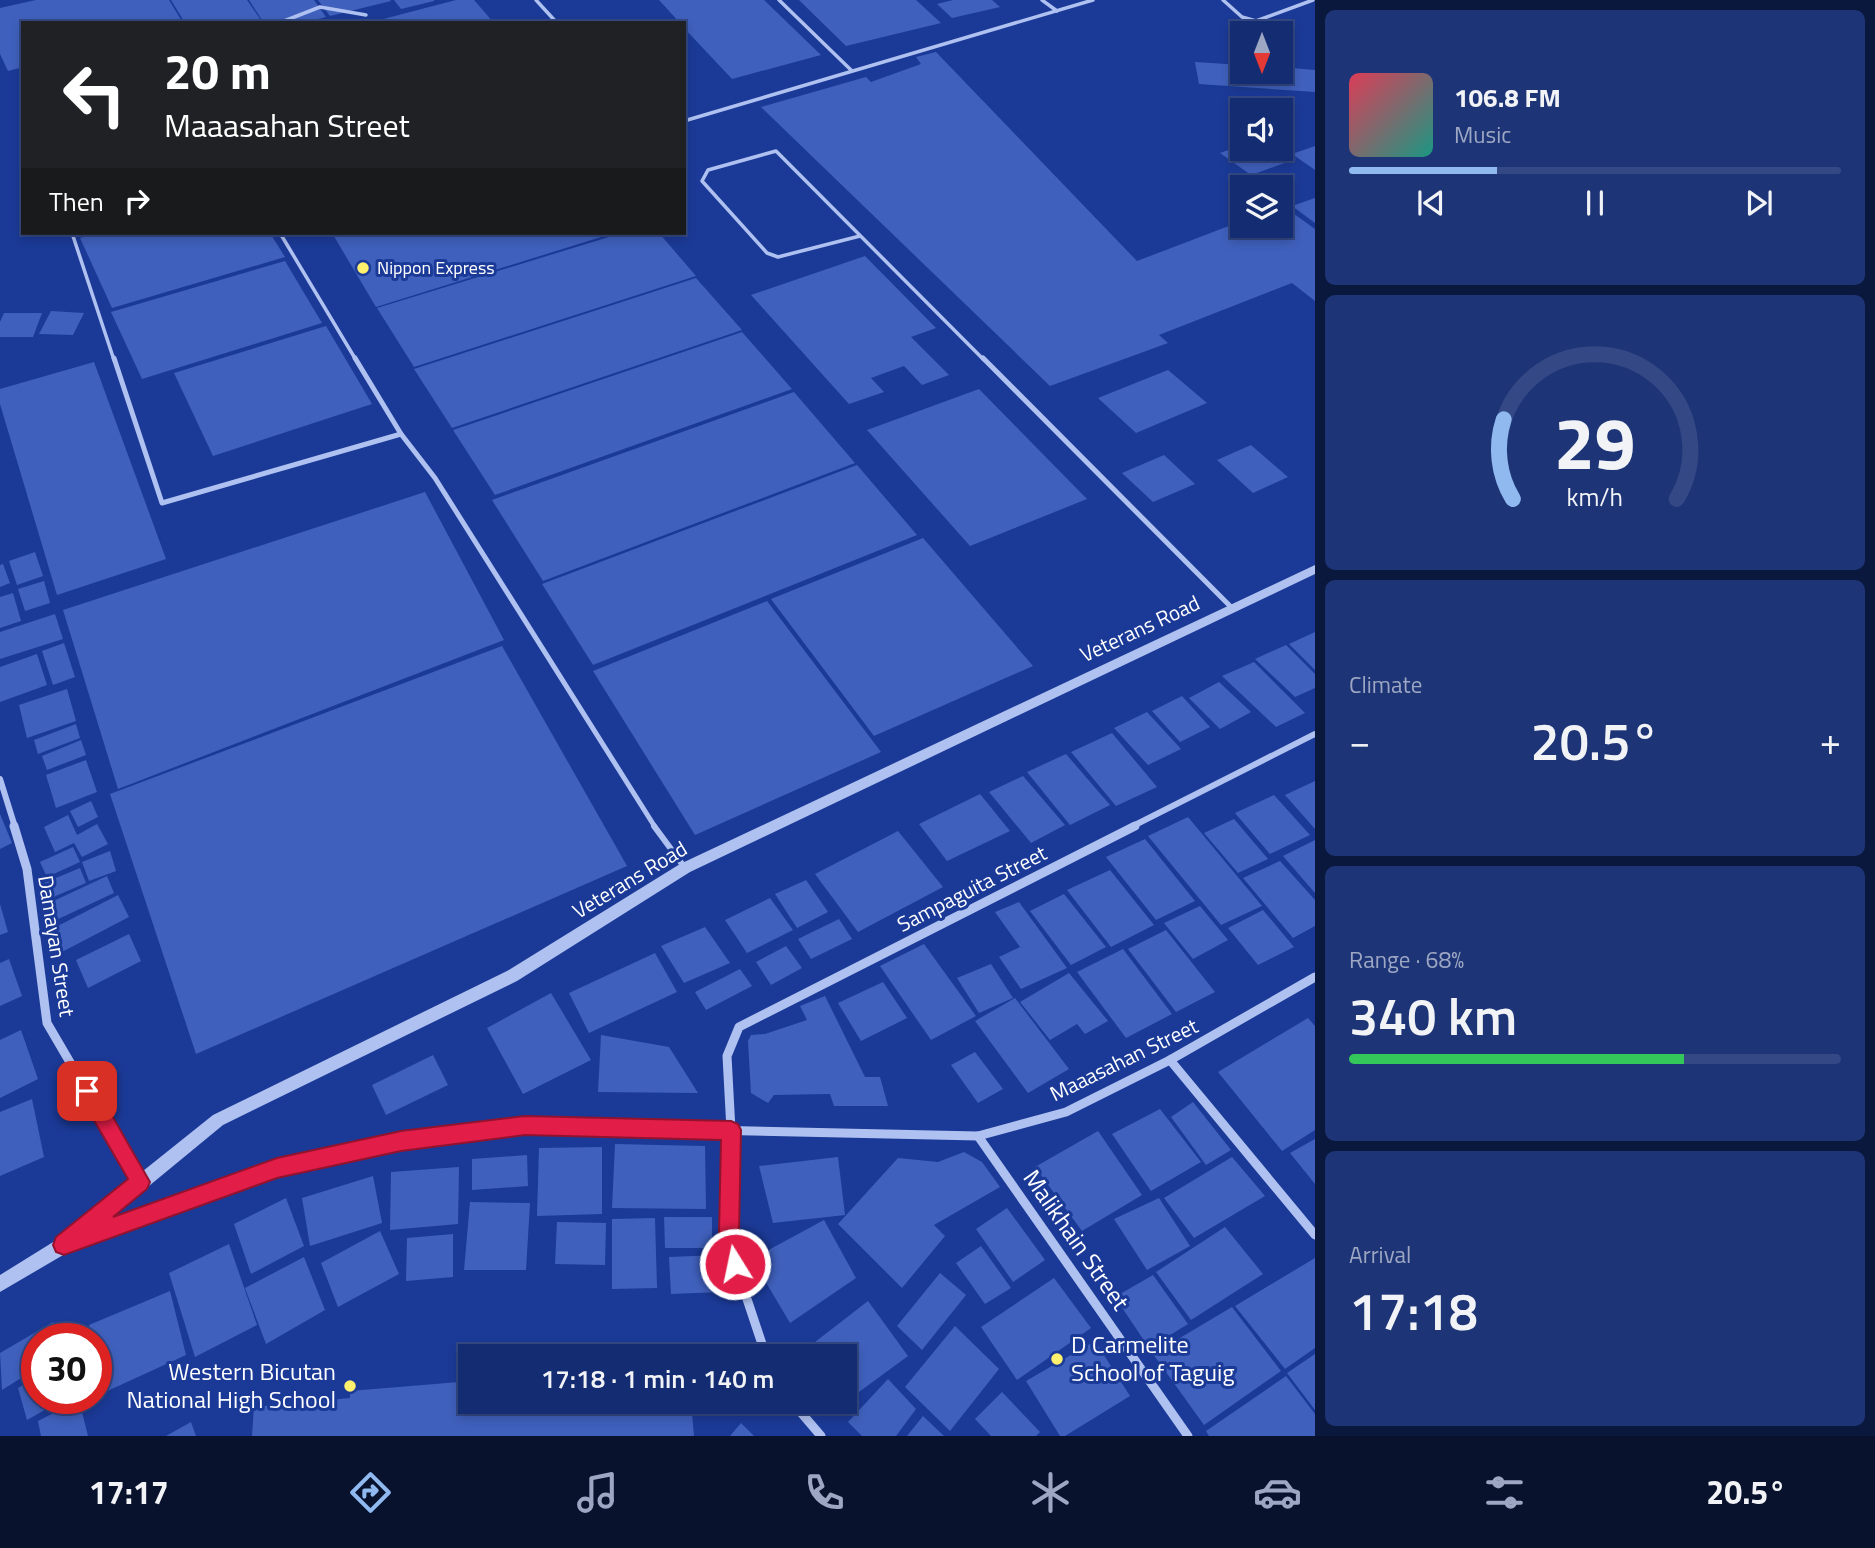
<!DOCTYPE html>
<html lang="en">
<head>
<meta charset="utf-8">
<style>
	:root { --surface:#142c71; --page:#1d3476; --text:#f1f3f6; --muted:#9da7c3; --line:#334884; --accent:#90b9f0 }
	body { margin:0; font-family:"Titillium Web",sans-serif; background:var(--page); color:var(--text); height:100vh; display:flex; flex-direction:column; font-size:26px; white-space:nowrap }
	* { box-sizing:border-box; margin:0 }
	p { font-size:23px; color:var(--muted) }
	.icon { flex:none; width:38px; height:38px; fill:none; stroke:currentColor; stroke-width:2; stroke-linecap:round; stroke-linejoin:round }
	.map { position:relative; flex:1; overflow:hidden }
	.side { display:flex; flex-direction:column; gap:10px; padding:10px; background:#0b183e; width:560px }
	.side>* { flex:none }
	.hud { position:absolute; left:21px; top:21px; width:665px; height:214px; border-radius:0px; box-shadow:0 4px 10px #0003,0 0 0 2px var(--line); background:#202124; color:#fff; overflow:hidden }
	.needle { width:46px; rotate:180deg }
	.tools { position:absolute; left:1230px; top:21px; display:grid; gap:14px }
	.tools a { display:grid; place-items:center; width:63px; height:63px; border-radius:0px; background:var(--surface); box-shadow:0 4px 10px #0003,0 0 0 2px var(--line); font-size:35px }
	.speed { position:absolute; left:21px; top:1323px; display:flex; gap:14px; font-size:35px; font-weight:700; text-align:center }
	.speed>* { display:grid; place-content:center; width:91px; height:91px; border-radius:50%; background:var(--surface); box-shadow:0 4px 10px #0003,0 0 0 2px var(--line); line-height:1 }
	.speed .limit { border:10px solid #d22; background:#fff; color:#111 }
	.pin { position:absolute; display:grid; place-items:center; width:60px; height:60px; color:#fff; margin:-30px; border-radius:14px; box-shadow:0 4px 10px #0006 }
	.me { position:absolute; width:77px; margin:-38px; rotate:350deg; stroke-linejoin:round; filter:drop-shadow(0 0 5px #0008) }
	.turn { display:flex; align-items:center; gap:24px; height:147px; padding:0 28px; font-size:32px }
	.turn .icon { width:91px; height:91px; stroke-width:2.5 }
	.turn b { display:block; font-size:49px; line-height:60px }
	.then { display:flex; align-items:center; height:66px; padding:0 28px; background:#0003; gap:14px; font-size:26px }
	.big { font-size:52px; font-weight:600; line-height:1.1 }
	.side .widget { flex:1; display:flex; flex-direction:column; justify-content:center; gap:10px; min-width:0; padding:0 24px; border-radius:10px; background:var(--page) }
	.side .dial { align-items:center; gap:0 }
	.dial svg { height:182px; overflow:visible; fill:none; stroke:var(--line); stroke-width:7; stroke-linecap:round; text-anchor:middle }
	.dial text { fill:var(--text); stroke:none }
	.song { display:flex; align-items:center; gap:21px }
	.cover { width:84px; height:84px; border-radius:10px; background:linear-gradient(135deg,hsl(350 70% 55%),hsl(170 70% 35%)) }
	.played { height:7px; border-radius:4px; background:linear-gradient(90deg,var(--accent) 30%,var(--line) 30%) }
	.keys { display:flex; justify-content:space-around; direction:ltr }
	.heat { display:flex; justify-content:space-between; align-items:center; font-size:38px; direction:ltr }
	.charge { height:10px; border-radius:5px; background:linear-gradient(90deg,#34c759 68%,var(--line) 0) }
	.trip { position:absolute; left:458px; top:1344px; width:399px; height:70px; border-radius:0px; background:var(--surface); box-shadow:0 4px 10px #0003,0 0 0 2px var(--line); font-weight:600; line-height:70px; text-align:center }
	.tab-bar { display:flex; height:112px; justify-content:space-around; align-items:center; background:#08122d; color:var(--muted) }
	.tab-bar .icon { width:49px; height:49px }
	.tab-bar .active { color:var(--accent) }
	.tab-bar b { font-size:32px; color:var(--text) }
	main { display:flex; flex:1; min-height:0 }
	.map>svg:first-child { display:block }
</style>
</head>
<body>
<main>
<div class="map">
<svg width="1315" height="1436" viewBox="0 0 1315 1436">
	<rect width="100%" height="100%" fill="#1b3a97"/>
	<g fill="#3f60bc">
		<polygon points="36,0 169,0 183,23 23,23 23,67 8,71 0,54 0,8"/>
		<polygon points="171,0 247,0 263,23 185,23"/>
		<polygon points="249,0 314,0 326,17 302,23 264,23"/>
		<polygon points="318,0 390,0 391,1 330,16"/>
		<polygon points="394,0 434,0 434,1 401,9"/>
		<polygon points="456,0 474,0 494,23 368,23"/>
		<polygon points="659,0 764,0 821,55 732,79 684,28 684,23 680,23"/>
		<polygon points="799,0 916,0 941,23 846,46"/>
		<polygon points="953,0 992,0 1000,7 952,18 937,4"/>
		<polygon points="936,52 1137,261 1242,221 1242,226 1281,226 1283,206 1315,229 1315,301 1292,283 1159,335 1168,343 1050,386 761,107 866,77 871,82 921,64 916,57"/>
		<polygon points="1195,62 1242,65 1242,72 1281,72 1281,67 1315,70 1315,92 1199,84"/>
		<polygon points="1242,145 1242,149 1282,149 1296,159 1251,175 1220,153"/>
		<polygon points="1315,146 1315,170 1292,154"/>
		<polygon points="1315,198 1315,223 1292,206"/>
		<polygon points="100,233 270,233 285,257 112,308 80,238"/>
		<polygon points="332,233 614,233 376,307"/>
		<polygon points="622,233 659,233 696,276 414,367 377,308"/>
		<polygon points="865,256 936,328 911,337 949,375 922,385 904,366 871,378 884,392 849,404 751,295"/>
		<polygon points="285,261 322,323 142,379 111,312"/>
		<polygon points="696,278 742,330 452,428 414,369"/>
		<polygon points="51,311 84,313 73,335 39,334"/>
		<polygon points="4,313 42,313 33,337 0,337 0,322"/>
		<polygon points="326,326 372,404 213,456 174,373"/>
		<polygon points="742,332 792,389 495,495 453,430"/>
		<polygon points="94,362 166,559 57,595 0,404 0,389"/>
		<polygon points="1168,370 1207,403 1136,433 1098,398"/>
		<polygon points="979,389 1087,499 970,546 867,430"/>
		<polygon points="794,392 855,463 543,581 492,500"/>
		<polygon points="1251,445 1288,477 1253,493 1217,460"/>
		<polygon points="1164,455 1195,484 1153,502 1122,473"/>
		<polygon points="857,465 917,535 593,665 542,584"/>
		<polygon points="425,492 504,640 118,789 63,610"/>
		<polygon points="923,538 1033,666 874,736 771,599"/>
		<polygon points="35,552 43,576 17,585 9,561"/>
		<polygon points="3,564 10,583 0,587 0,565"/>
		<polygon points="44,581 50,603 25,611 18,589"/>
		<polygon points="13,593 21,621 0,628 0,597"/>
		<polygon points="767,601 881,752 695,835 593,671"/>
		<polygon points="55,614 63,639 0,659 0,632"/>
		<polygon points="1315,632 1315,670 1289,644"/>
		<polygon points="64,643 75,677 53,685 42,651"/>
		<polygon points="1286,645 1315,674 1315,688 1295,697 1255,659"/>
		<polygon points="502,646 627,866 196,1054 110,794"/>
		<polygon points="37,654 47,685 0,702 0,667"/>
		<polygon points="1254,662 1305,713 1276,727 1222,676"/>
		<polygon points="1219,682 1251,712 1220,729 1189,698"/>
		<polygon points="67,689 76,721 27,738 19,705"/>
		<polygon points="1182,696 1210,727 1180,742 1152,711"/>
		<polygon points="1147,712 1181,749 1148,765 1114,728"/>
		<polygon points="76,724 80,738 38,754 34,740"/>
		<polygon points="1112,733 1157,787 1116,806 1071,752"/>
		<polygon points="81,740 86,755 47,770 42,756"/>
		<polygon points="1066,754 1110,805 1070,825 1027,772"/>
		<polygon points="86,760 97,792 56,808 46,775"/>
		<polygon points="1023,776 1065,825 1031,843 989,792"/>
		<polygon points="1315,781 1315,829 1285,795"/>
		<polygon points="980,794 1010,831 947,861 919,824"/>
		<polygon points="1274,795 1310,835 1270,854 1235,813"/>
		<polygon points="91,801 98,817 78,827 70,811"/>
		<polygon points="0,814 12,843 0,849"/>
		<polygon points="68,815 77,835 97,824 108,844 82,857 74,843 55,852 44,827"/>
		<polygon points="1188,817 1262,906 1221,925 1148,836"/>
		<polygon points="1234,819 1268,859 1238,873 1204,833"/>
		<polygon points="898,831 943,887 858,932 815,874"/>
		<polygon points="1145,839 1195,901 1156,920 1106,857"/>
		<polygon points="1315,840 1315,893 1283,856"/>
		<polygon points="73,847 80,862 47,877 40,862"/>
		<polygon points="110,851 116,871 89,881 82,862"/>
		<polygon points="1280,861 1315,900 1315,926 1293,938 1243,878"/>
		<polygon points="80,868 86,883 44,901 39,885"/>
		<polygon points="1110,870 1154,925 1111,947 1067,890"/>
		<polygon points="107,876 114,893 54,921 47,904"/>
		<polygon points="806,880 828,912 797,928 775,894"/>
		<polygon points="1064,894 1106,947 1071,965 1030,911"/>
		<polygon points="118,895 129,917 60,953 50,930"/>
		<polygon points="770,898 793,930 747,953 725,920"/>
		<polygon points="1019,902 1067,968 1021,989 999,957 1020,947 995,912"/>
		<polygon points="0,904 8,932 0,935"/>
		<polygon points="1200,906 1228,940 1193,959 1164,923"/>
		<polygon points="1263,910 1294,947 1258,965 1228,928"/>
		<polygon points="839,919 852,939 811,959 798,939"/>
		<polygon points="705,927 730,963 684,983 661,946"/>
		<polygon points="1166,930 1215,992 1176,1012 1128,949"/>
		<polygon points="129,934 141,961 88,988 76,960"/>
		<polygon points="924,944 976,1016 931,1040 880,966"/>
		<polygon points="786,946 802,968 771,985 756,962"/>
		<polygon points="1123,949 1172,1014 1126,1038 1077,972"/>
		<polygon points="655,953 677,992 589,1033 569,993"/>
		<polygon points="9,959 22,996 0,1006 0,963"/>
		<polygon points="991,964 1013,998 979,1013 957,978"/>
		<polygon points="740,969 752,986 706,1010 695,992"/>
		<polygon points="1069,973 1108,1021 1085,1034 1077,1024 1050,1040 1020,1002"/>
		<polygon points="883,982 907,1018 861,1041 838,1003"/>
		<polygon points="551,993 591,1060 523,1094 487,1028"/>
		<polygon points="825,996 865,1077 880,1077 888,1106 834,1106 830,1094 774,1095 768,1103 751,1093 748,1041 751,1035 765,1034 807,1020 800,1006"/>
		<polygon points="1015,998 1069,1069 1028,1093 975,1021"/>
		<polygon points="1308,1018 1315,1026 1315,1130 1282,1151 1218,1072"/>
		<polygon points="21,1030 38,1079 0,1098 0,1040"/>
		<polygon points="601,1035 669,1047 698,1093 598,1092"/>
		<polygon points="975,1052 1003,1089 978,1103 951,1065"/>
		<polygon points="433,1055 448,1085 386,1115 372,1085"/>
		<polygon points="32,1099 44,1157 0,1176 0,1112"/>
		<polygon points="1193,1102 1231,1150 1206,1165 1171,1117"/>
		<polygon points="1160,1109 1201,1162 1151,1191 1112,1134"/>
		<polygon points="1098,1131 1142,1195 1082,1231 1035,1167"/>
		<polygon points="1315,1139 1315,1184 1290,1153"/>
		<polygon points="615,1144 705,1146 706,1209 612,1208"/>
		<polygon points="602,1147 602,1214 537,1216 539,1148"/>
		<polygon points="964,1152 982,1162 1000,1187 934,1225 945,1236 902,1288 838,1224 898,1158 938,1162"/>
		<polygon points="527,1155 528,1186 472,1190 472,1159"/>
		<polygon points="838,1157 845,1215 773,1223 759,1166"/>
		<polygon points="1232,1157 1265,1196 1194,1238 1164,1198"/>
		<polygon points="459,1167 458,1224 390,1230 391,1172"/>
		<polygon points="373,1176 382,1223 310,1246 302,1198"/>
		<polygon points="286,1198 304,1246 251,1274 234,1224"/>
		<polygon points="1159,1198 1190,1246 1147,1270 1114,1219"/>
		<polygon points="470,1202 530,1203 526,1270 464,1270"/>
		<polygon points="1007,1208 1045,1260 1013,1282 976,1229"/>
		<polygon points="664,1217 712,1217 712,1248 665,1248"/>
		<polygon points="655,1218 657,1288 612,1289 612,1219"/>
		<polygon points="824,1220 856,1278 790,1323 752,1259"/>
		<polygon points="557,1222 606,1223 605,1265 555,1264"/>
		<polygon points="1225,1227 1263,1274 1191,1320 1156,1272"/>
		<polygon points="380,1231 399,1274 338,1307 321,1263"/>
		<polygon points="453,1234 453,1277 406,1281 407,1238"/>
		<polygon points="229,1244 257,1325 195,1357 169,1273"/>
		<polygon points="981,1246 1011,1288 985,1304 956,1263"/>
		<polygon points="718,1255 721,1292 671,1294 669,1257"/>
		<polygon points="304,1257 325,1310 266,1344 245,1288"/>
		<polygon points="1315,1258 1315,1348 1285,1369 1235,1306"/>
		<polygon points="940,1273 966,1295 922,1350 897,1326"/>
		<polygon points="1153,1275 1188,1324 1149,1348 1115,1297"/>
		<polygon points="1054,1278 1091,1328 1017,1380 981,1327"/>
		<polygon points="170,1291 186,1355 103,1393 96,1361 96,1339 92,1339 89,1325"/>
		<polygon points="868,1301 908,1356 829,1414 821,1402 845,1402 845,1356 797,1356"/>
		<polygon points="1232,1307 1281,1371 1204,1425 1153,1354"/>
		<polygon points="53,1322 60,1339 37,1339 37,1368 2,1390 0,1353"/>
		<polygon points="955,1326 999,1369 950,1431 905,1387"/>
		<polygon points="1095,1341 1130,1396 1065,1436 1060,1436 1026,1381"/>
		<polygon points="1315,1354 1315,1410 1287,1373"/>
		<polygon points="1286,1376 1315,1414 1315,1436 1209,1436 1206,1431"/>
		<polygon points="37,1377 37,1398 66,1398 27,1420 18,1388"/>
		<polygon points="888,1379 916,1409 896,1436 862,1436 848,1422"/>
		<polygon points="471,1381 471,1402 691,1402 694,1436 252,1436 254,1407 350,1398 350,1391"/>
		<polygon points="1002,1392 1040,1432 1036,1436 991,1436 975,1419"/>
		<polygon points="79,1400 88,1436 41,1436 38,1421"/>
		<polygon points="923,1416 944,1436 907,1436"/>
		<polygon points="191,1422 196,1436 166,1436"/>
		<polygon points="741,1423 754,1436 730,1436"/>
	</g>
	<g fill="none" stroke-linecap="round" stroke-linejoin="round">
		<g stroke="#afc1f0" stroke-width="3.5">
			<polyline points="536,0 557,23"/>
			<polyline points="779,0 851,70"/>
			<polyline points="1042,0 1057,11"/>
			<polyline points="1223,0 1242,17 1256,21 1313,0"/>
			<polyline points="279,23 320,7 366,15"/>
			<polyline points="684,121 1093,0"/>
			<polyline points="72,233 114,360"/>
			<polyline points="280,233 356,360"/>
			<polyline points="860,236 778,257 767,253 702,181 708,170 776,151 984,360"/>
		</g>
		<g stroke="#afc1f0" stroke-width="5">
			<polyline points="114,358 162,503 401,434"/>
			<polyline points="355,358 401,434 435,478 655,827"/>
			<polyline points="983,358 1232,608"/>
		</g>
		<polyline stroke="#afc1f0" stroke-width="6" points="654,826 685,868"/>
		<g stroke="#afc1f0" stroke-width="6">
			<polyline points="0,779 15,827"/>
			<polyline points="1131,827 1315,734"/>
		</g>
		<g stroke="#afc1f0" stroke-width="9">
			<polyline points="14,826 27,869 47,1023 140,1182"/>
			<polyline points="1170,1060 1315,1235"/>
			<polyline points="978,1136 1188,1436"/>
			<polyline points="81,1239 277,1168 401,1141 525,1126 978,1136 1066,1112 1170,1060 1315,977"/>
			<polyline points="766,1356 735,1263 729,1234 731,1130 727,1056 739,1027 1135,826"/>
			<polyline points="792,1402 821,1436"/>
		</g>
		<polygon fill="#afc1f0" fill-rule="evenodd" points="1315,565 1315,574 690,872 517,981 223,1125 70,1251 0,1292 0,1275 58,1239 213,1115 507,971 680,864"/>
	</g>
	<polygon fill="#e11d48" stroke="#92132f" stroke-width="2" points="87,1082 94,1084 150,1182 147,1189 113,1217 277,1158 401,1131 525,1116 731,1121 738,1124 741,1130 739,1234 745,1264 742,1271 735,1274 727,1271 719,1234 721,1140 525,1135 401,1151 277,1178 64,1255 56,1252 53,1245 56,1237 128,1179 77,1091 80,1084"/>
	<g fill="#fff06e" stroke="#1b3a97" stroke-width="2.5">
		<circle cx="363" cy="268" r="7"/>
		<circle cx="1057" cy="1359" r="7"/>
		<circle cx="350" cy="1386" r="7"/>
	</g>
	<g text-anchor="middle" stroke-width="6" stroke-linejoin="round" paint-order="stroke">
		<g font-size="18" fill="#fff" stroke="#1b3a97" text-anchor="start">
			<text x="377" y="274">Nippon Express</text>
		</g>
		<g font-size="21" fill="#fff" stroke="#1b3a97">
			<text transform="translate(1140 629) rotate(-25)" y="7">Veterans Road</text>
			<text transform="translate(630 880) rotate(-31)" y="7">Veterans Road</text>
			<text transform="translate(972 889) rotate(-27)" y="7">Sampaguita Street</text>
			<text transform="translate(56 946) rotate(81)" y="7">Damayan Street</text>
			<text transform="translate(1124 1060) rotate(-26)" y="7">Maaasahan Street</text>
		</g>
		<g font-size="24" fill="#fff" stroke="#1b3a97">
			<text transform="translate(1076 1240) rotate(55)" y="8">Malikhain Street</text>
		</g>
		<g font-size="24" fill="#fff" stroke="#1b3a97" text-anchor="start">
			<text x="1071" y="1353">D Carmelite<tspan x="1071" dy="28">School of Taguig</tspan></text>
			<text x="336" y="1380" text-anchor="end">Western Bicutan<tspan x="336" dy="28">National High School</tspan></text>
		</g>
	</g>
</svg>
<div class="tools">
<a><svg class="needle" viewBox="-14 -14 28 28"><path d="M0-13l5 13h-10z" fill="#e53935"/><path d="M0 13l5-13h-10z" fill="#9da7c3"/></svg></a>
<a><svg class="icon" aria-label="sound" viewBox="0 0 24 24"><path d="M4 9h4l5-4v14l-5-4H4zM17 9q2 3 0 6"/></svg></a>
<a><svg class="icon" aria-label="layers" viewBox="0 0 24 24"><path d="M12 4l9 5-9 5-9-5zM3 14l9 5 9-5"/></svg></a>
</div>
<div class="speed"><div class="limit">30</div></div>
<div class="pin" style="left:87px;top:1091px;background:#d93025"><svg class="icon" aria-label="arrive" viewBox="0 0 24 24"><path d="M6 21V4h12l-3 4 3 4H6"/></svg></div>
<svg class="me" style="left:735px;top:1264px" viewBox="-20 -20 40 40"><circle r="17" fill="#e11d48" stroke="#fff" stroke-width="3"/><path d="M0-11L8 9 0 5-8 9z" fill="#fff"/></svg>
<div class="trip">17:18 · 1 min · 140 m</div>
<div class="hud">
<div class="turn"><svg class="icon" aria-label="left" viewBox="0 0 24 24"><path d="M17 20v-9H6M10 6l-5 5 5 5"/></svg><div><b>20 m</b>Maaasahan Street</div></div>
<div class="then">Then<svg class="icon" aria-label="right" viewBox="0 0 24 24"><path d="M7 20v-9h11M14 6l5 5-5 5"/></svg></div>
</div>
</div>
<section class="side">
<div class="widget">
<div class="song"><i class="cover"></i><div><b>106.8 FM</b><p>Music</p></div></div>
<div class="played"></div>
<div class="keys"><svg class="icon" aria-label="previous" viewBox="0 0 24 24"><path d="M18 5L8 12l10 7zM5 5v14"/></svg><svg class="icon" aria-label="pause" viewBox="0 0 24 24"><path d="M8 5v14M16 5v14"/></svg><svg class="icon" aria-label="next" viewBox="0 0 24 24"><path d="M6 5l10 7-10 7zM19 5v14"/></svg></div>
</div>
<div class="widget dial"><svg viewBox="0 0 100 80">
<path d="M14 69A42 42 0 1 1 86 69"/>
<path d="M14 69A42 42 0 0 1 10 34" stroke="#90b9f0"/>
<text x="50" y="56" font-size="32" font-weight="700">29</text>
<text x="50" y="72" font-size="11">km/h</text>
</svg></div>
<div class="widget"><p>Climate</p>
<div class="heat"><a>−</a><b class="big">20.5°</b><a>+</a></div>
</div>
<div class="widget"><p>Range · 68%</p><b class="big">340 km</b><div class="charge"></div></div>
<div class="widget"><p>Arrival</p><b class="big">17:18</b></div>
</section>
</main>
<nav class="tab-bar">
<b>17:17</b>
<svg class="icon active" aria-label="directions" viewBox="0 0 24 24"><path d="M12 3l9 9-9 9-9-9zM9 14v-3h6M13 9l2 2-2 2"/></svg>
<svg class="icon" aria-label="music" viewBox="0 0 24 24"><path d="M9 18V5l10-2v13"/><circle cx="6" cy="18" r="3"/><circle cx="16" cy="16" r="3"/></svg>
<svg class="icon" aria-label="phone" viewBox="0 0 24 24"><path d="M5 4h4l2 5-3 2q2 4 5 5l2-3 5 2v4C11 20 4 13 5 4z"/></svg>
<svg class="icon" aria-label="climate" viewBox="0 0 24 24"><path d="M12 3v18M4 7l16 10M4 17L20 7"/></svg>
<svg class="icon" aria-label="car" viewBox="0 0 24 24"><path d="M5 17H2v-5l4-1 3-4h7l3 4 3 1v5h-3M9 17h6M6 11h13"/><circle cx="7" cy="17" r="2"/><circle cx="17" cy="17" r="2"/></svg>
<svg class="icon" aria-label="filters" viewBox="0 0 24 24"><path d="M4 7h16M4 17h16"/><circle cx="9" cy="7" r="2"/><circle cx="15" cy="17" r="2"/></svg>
<b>20.5°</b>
</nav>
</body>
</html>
